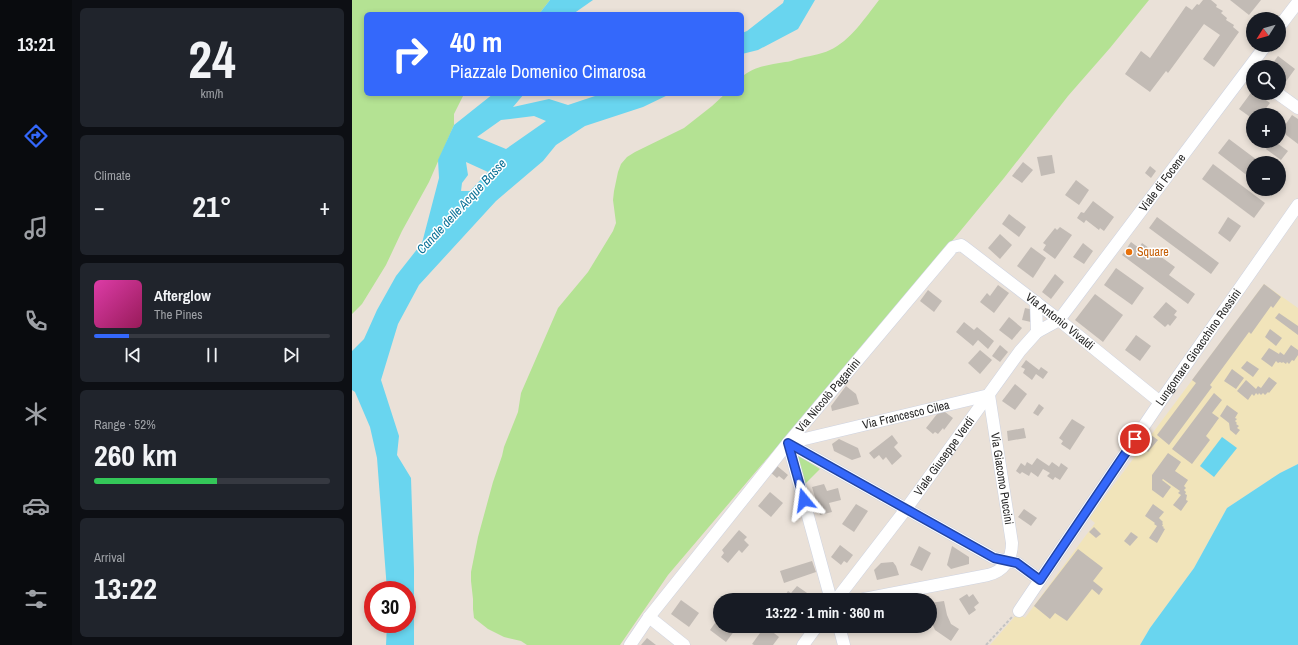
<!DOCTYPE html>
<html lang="en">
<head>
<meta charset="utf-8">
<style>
	:root { --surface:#171b24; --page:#20242c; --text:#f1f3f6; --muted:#9ea1a6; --line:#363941; --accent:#3468fb }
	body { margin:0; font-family:"Archivo Narrow",sans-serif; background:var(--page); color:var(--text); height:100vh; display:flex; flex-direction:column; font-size:15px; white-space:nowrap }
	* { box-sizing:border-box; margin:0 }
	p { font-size:13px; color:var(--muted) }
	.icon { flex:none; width:22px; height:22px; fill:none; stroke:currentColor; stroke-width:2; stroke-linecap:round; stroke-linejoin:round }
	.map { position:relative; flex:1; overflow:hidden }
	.details { display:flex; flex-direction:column; gap:8px; padding:8px; background:#0d0f14; width:280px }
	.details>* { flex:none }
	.guide { position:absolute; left:12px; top:12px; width:380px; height:84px; border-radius:6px; box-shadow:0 2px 6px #0003; background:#3468fb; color:#fff; overflow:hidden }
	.needle { width:26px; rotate:233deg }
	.fabs { position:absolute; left:894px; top:12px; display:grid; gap:8px }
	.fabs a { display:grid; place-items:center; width:40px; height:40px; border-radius:50%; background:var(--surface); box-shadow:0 2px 6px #0003; font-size:20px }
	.speed { position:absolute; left:12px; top:581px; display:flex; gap:8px; font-size:20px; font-weight:700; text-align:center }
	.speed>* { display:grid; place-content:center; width:52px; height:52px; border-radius:50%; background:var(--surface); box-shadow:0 2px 6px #0003; line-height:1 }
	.speed .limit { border:6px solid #d22; background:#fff; color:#111 }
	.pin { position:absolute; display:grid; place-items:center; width:34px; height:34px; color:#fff; margin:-17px; border:2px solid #fff; border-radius:50%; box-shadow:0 1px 4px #0007 }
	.me { position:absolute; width:44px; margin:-22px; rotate:344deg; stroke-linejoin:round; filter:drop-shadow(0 0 3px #0008) }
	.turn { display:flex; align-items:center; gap:14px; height:84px; padding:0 20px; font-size:18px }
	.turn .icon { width:52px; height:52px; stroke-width:2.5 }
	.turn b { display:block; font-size:28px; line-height:34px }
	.big { font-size:30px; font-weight:700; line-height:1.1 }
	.details .widget { flex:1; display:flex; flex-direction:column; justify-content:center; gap:6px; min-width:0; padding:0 14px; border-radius:6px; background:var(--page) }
	.details .dial { align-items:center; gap:0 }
	.dial b { font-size:52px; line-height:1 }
	.song { display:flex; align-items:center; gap:12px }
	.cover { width:48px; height:48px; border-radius:6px; background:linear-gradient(135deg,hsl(320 70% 55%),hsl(330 70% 35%)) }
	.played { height:4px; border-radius:2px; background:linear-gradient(90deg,var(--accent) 15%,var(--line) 15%) }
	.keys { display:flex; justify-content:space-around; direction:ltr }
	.heat { display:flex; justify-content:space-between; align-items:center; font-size:22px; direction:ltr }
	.charge { height:6px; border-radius:3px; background:linear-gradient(90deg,#34c759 52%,var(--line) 0) }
	.trip { position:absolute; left:361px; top:593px; width:224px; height:40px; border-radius:20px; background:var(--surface); box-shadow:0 2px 6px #0003; font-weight:700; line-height:40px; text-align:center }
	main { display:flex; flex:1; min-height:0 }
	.dock { display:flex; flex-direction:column; width:72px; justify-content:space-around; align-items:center; background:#090b0e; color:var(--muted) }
	.dock .icon { width:28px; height:28px }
	.dock .on { color:var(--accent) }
	.dock b { font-size:18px; color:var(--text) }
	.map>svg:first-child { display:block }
</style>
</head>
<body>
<main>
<nav class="dock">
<b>13:21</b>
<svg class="icon on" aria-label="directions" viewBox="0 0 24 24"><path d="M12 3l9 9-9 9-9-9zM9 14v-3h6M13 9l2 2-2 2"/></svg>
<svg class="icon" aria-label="music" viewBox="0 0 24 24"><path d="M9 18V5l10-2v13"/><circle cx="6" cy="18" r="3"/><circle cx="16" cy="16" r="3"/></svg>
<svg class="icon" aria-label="phone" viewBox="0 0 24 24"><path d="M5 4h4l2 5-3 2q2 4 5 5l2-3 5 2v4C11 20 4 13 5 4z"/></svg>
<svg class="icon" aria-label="climate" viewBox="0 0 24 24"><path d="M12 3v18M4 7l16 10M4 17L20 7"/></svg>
<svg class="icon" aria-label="car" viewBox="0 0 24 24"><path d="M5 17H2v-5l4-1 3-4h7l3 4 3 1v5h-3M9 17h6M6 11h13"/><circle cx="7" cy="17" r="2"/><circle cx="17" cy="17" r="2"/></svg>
<svg class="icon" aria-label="filters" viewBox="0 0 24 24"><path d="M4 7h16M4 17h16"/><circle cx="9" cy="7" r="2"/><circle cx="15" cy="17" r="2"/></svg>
</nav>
<section class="details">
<div class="widget dial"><b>24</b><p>km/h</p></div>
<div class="widget"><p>Climate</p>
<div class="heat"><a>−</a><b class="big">21°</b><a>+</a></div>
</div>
<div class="widget">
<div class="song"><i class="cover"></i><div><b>Afterglow</b><p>The Pines</p></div></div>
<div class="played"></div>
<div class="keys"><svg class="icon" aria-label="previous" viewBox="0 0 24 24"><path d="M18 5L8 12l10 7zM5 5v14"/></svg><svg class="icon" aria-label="pause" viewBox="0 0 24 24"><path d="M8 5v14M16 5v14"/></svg><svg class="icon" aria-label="next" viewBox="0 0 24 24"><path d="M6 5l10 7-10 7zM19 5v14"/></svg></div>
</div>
<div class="widget"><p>Range · 52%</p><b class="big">260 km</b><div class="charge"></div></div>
<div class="widget"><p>Arrival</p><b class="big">13:22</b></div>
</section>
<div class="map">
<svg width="946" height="645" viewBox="0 0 946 645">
	<rect width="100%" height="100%" fill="#eae1d8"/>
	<g fill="#b4e293">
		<polygon points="0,0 198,0 187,14 14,14 14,94 112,94 102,114 102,125 77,182 50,231 34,265 10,304 0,314"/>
		<path d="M527 0H797L758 48 716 96 652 178 605 235 316 575 268 645H175L169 641 152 637 136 629 122 618 121 609V599L119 581V572L126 537 141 482 150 456 152 447 166 412 169 393 206 308 236 272 261 231 264 223 261 200 262 191 266 172 269 164 275 157 283 152 332 128 360 106 373 94H390V77C402 66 418 65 433 62 437 62 441 60 445 59 455 56 468 55 478 50 498 41 513 18 527 0Z"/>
		<polygon points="444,454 468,469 453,484"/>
	</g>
	<polygon fill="#f1e4ba" points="912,284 946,308 946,464 928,473 875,508 842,568 798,628 788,645 638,645 666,613 673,618 743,523 737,518"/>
	<g fill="#69d5ef" fill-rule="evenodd">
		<polygon points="198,0 241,0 221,14 187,14"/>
		<polygon points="432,0 463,0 446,29 406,50 390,54 390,33 395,31 431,3"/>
		<path d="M141 94H172L161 107 197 99 216 105 249 94H318L291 107 233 126 204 145 191 161 144 201 67 285 46 324 29 380 47 436 45 455 59 478 62 569V645H34L35 624H55V590H35L25 458 18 427 3 392 0 390V351L12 339 25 310 44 276 70 243 87 178 86 160 102 125ZM182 116 194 121 154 149 125 137 149 120ZM114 162 136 172 118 191H109L110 183 116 175Z"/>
		<polygon points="870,437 885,448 862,477 848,466"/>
		<polygon points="946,464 946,645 788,645 798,628 842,568 875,508 928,473"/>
	</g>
	<g fill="#c2bbb5">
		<polygon points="851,0 859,0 865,5 864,7 871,11 869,13 875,18 874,20 882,25 881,27 887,32 862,67 851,59 868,35 852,24 816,73 814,71 798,92 773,74 789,51 798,58 834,6 840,10 845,4 847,5"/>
		<polygon points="878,0 909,0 897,15"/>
		<polygon points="926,56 943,69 930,87 927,85 927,67 918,67"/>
		<polygon points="901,90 901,93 904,93 918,103 909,115 901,115 901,119 887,109"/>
		<polygon points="940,115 946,119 946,144 929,131"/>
		<polygon points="877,139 909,163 901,163 901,180 866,153"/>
		<polygon points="919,141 922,141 936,151 929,160 914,149"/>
		<polygon points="700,155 703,173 689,176 685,157"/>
		<polygon points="671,162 681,170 670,183 660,176"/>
		<polygon points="861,164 913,203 902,218 850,179"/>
		<polygon points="798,166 804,171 799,178 793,173"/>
		<polygon points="724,180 737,190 727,205 713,195"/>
		<polygon points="741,201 762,217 752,231 748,228 747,230 734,220 732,223 725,218 729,212 732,213"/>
		<polygon points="657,214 674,227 667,237 650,224"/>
		<polygon points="805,217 867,263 859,274 797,228"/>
		<polygon points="876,217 889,226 878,242 866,233"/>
		<polygon points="708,227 720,235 703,259 691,250 694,245 691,243 703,228 705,230"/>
		<polygon points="648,234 660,245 648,259 636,248"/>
		<polygon points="779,242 787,248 790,243 823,267 817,275 843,294 836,304 770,255"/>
		<polygon points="731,243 741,251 732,264 721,257"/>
		<polygon points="679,247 694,258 681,278 665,266"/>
		<polygon points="764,268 792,288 780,305 752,285"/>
		<polygon points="703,274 712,282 699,299 690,292"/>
		<polygon points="912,284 929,297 921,308 919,306 899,334 897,332 858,385 860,387 817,445 805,435 844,383 840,380"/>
		<polygon points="646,285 657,293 642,313 628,302 635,293 638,296"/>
		<polygon points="576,290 590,301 582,312 568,301"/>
		<polygon points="743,294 771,315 751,342 723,320"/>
		<polygon points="814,302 825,311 822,315 825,317 818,326 816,324 813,327 801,317"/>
		<polygon points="673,308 682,310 679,322 670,320"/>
		<polygon points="927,313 946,326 946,335 923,318"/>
		<polygon points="657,317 670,328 660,340 647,330"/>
		<polygon points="612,322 622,330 625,327 642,341 636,349 626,340 621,346 604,332"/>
		<polygon points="918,329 930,338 924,346 913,337"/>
		<polygon points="784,335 799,346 788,361 773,350"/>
		<polygon points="648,345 656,352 648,362 640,356"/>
		<polygon points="939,345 946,350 946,355 942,361 940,360 937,364 935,362 934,364 931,362 930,363 928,362 926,363 924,361 920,367 909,359 917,348 927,354 928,352 932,355"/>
		<polygon points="628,350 640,360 628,374 616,363"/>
		<polygon points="674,360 687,370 689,367 696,372 691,379 684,374 680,380 671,373 673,369 669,367"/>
		<polygon points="895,361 907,369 901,377 889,368"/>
		<polygon points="880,369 892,378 884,389 872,381"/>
		<polygon points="917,377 925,383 917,393 916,392 913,395 911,393 909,395 907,393 906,395 904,393 902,396 900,394 896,400 885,391 894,380 904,389 906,386 909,388"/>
		<polygon points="663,384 675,394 663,410 650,401"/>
		<polygon points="494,386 504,394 507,404 480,411 479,406"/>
		<polygon points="862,393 870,400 860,413 867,418 854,436 858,440 840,464 820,449"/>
		<polygon points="687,404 692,408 686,416 681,413"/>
		<polygon points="875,405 886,413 883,418 885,419 883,421 885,423 884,424 887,426 885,428 888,430 884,435 878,430 877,423 868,416"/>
		<polygon points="589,409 601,418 592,430 591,428 586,434 583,432 581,434 574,428"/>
		<polygon points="720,419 733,427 718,450 709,444 711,441 707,438"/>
		<polygon points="672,428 674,438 656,441 655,431"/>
		<polygon points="540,435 546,443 542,447 550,456 540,465 534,457 531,460 527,455 522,459 517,453"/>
		<polygon points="799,435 806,440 796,452 790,447"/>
		<polygon points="487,439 506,448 509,457 500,460 482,451 480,444"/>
		<polygon points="816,453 829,462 823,471 836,480 832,486 834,488 832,490 834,492 833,494 835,495 834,500 836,501 829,511 821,505 829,495 826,493 828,491 811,479 810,480 819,487 811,498 800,490 800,475"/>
		<polygon points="685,458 697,466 700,462 707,467 709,463 716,468 708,480 703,477 701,480 695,476 698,473 691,469 686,477 679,472 677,476 670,472 668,474 664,471 669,463 673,466 675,462 680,465"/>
		<polygon points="424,465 436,475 432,480 427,476 425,478 418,472"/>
		<polygon points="472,484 475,491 486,488 489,500 477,503 480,512 468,515 460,487"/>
		<polygon points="418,492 431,503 419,517 406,506"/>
		<polygon points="504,504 516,511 502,532 490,524"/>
		<polygon points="801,504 812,512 807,518 811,522 810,523 811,524 810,526 812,527 811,528 813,529 805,543 797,538 805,526 802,524 803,523 793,516"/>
		<polygon points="672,509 685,518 679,526 666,517"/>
		<polygon points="742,527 749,534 744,538 737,532"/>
		<polygon points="387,530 395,537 392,540 397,545 390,553 387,550 376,563 369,557 372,553 370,550"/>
		<polygon points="779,532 786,537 778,546 772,541"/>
		<polygon points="488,545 501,555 495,563 492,561 489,565 479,557"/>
		<polygon points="567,546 579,553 570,571 558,565"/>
		<polygon points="600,546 617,557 617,564 599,569 595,565"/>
		<polygon points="726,549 751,568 741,581 751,589 747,595 740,589 715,621 703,613 698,619 682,606"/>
		<polygon points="460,561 464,572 432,583 428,571"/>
		<polygon points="541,562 544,566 547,575 525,580 522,570 529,563"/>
		<polygon points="445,586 458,595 454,600 430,600 436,591 439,593"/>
		<polygon points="615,594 617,597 621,594 627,603 622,607 624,610 617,615 607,599"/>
		<polygon points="329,600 347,613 337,627 319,614"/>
		<polygon points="592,601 595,615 599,624 607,629 599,641 583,630 578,619 578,603"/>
		<polygon points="368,616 368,626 386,626 374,642 358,630"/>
		<polygon points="413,626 427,637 421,645 402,645 400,644"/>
		<polygon points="295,638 304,645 289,645"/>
	</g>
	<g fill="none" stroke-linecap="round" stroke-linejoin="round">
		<defs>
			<g id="minor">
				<polyline points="927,27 946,2"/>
				<polyline points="925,93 946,108"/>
				<path id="s1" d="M684 302 685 332 707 320 914 45"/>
				<polyline points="436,443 642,558 665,563 688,580"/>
				<path id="s2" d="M479 600 436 443 637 395 660 543C660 559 652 571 636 575L507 600"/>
				<path id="s3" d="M484 600 554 509 668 351 685 332"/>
				<path id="s4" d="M667 611 808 402 946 205"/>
				<polyline points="297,617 332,645"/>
				<polyline points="487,626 492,645"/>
				<path id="s5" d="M278 645 297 617 436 443 601 247 609 245 612 247 707 320 808 402"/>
				<polyline points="451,645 465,626"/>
			</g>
		</defs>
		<use href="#minor" stroke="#ced3e1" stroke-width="13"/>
		<polyline stroke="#c3c3c3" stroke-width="2" stroke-dasharray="3 2" stroke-linecap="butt" points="634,645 660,617"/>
		<use href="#minor" stroke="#fff" stroke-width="12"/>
	</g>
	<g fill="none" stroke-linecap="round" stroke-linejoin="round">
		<defs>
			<polyline id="route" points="452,500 436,443 642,558 665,563 688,580 783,439"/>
		</defs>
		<use href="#route" stroke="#2244a3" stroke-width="10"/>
		<use href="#route" stroke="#3468fb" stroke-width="7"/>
	</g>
	<circle fill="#e8710a" stroke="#fff" stroke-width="1.5" cx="777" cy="252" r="4"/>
	<g text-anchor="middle" stroke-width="3" stroke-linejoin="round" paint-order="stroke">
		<g font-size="12" fill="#272727" stroke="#fff">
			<text dy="4" stroke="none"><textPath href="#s1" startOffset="227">Viale di Focene</textPath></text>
			<text dy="4" stroke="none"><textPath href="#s5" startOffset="646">Via Antonio Vivaldi</textPath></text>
			<text dy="4" stroke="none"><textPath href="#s4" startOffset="319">Lungomare Gioacchino Rossini</textPath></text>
			<text dy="4" stroke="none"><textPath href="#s5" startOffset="319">Via Niccolò Paganini</textPath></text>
			<text dy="4" stroke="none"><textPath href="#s2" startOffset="284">Via Francesco Cilea</textPath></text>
			<text dy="4" stroke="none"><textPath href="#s3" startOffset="180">Viale Giuseppe Verdi</textPath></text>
			<text dy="4" stroke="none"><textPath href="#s2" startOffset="454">Via Giacomo Puccini</textPath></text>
		</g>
		<g font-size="12" fill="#c56008" stroke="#fff" text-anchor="start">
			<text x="785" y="256">Square</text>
		</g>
		<g font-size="13" font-style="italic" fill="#0c7297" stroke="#fff">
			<text transform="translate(109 206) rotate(-47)" y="5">Canale delle Acque Basse</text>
		</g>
	</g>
</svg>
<div class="fabs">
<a><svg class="needle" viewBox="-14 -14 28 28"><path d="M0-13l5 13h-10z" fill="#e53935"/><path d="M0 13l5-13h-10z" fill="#9ea1a6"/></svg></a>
<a><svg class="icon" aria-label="search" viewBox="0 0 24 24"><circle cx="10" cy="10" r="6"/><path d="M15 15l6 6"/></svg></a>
<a>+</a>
<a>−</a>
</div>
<div class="speed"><div class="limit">30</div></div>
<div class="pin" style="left:783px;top:439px;background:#d93025"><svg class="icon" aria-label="arrive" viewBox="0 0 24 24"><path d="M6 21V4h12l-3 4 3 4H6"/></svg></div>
<svg class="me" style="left:452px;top:500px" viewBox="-20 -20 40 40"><path d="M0-17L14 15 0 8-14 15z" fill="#3468fb" stroke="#fff" stroke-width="4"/></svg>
<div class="trip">13:22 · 1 min · 360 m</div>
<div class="guide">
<div class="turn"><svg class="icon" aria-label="right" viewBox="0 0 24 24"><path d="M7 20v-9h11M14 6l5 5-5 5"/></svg><div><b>40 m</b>Piazzale Domenico Cimarosa</div></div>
</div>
</div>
</main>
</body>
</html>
